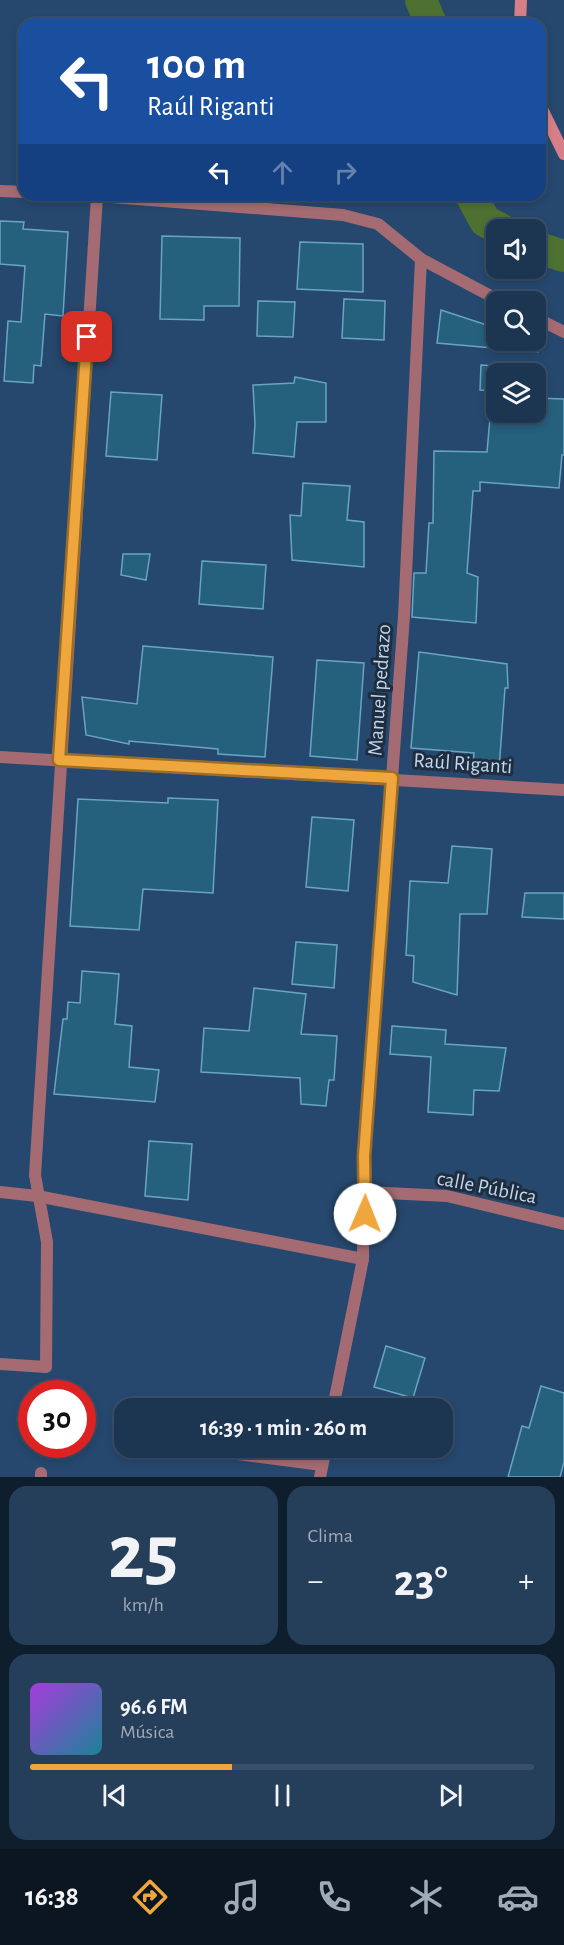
<!DOCTYPE html>
<html lang="es">
<head>
<meta charset="utf-8">
<style>
	:root { --surface:#1c3652; --page:#253e59; --text:#f1f3f6; --muted:#a0abb8; --line:#3a5069; --accent:#efa73d }
	body { margin:0; font-family:"Alegreya Sans",sans-serif; background:var(--page); color:var(--text); height:100vh; display:flex; flex-direction:column; font-size:22px; white-space:nowrap }
	* { box-sizing:border-box; margin:0 }
	p { font-size:20px; color:var(--muted) }
	.icon { flex:none; width:33px; height:33px; fill:none; stroke:currentColor; stroke-width:2; stroke-linecap:round; stroke-linejoin:round }
	.map { position:relative; height:1477px; overflow:hidden }
	.panel { display:flex; flex-direction:column; gap:9px; padding:9px; background:#0f1e2d; flex:1 }
	.panel>* { flex:none }
	.top-card { position:absolute; left:18px; top:18px; width:528px; height:183px; border-radius:18px; box-shadow:0 3px 9px #0003,0 0 0 2px var(--line); background:#1a4fa0; color:#fff; overflow:hidden }
	.fabs { position:absolute; left:486px; top:219px; display:grid; gap:12px }
	.fabs a { display:grid; place-items:center; width:60px; height:60px; border-radius:12px; background:var(--surface); box-shadow:0 3px 9px #0003,0 0 0 2px var(--line); font-size:30px }
	.speed { position:absolute; left:18px; top:1380px; display:flex; gap:12px; font-size:30px; font-weight:700; text-align:center }
	.speed>* { display:grid; place-content:center; width:78px; height:78px; border-radius:50%; background:var(--surface); box-shadow:0 3px 9px #0003,0 0 0 2px var(--line); line-height:1 }
	.speed .limit { border:9px solid #d22; background:#fff; color:#111 }
	.pin { position:absolute; display:grid; place-items:center; width:51px; height:51px; color:#fff; margin:-26px; border-radius:12px; box-shadow:0 3px 9px #0006 }
	.me { position:absolute; width:66px; margin:-33px; rotate:1deg; stroke-linejoin:round; filter:drop-shadow(0 0 4px #0008) }
	.turn { display:flex; align-items:center; gap:21px; height:126px; padding:0 30px; font-size:27px }
	.turn .icon { width:78px; height:78px; stroke-width:2.5 }
	.turn b { display:block; font-size:42px; line-height:51px }
	.lanes { display:flex; align-items:center; height:57px; padding:0 30px; background:#0003; justify-content:center; gap:30px; direction:ltr }
	.lanes .off { opacity:.35 }
	.big { font-size:45px; font-weight:700; line-height:1.1 }
	.panel .card { flex:1; display:flex; flex-direction:column; justify-content:center; gap:9px; min-width:0; padding:0 21px; border-radius:18px; background:var(--page) }
	.panel .dial { align-items:center; gap:0 }
	.dial b { font-size:78px; line-height:1 }
	.song { display:flex; align-items:center; gap:18px }
	.cover { width:72px; height:72px; border-radius:9px; background:linear-gradient(135deg,hsl(280 70% 55%),hsl(190 70% 35%)) }
	.played { height:6px; border-radius:3px; background:linear-gradient(90deg,var(--accent) 40%,var(--line) 40%) }
	.keys { display:flex; justify-content:space-around; direction:ltr }
	.heat { display:flex; justify-content:space-between; align-items:center; font-size:33px; direction:ltr }
	.panel .tiles { flex:1; display:grid; gap:9px; grid-template-columns:1fr 1fr }
	.card:last-child { grid-column:span 2 }
	.trip { position:absolute; left:114px; top:1398px; width:339px; height:60px; border-radius:18px; background:var(--surface); box-shadow:0 3px 9px #0003,0 0 0 2px var(--line); font-weight:700; line-height:60px; text-align:center }
	.tabs { display:flex; height:96px; justify-content:space-around; align-items:center; background:#0b1621; color:var(--muted) }
	.tabs .icon { width:42px; height:42px }
	.tabs .on { color:var(--accent) }
	.tabs b { font-size:27px; color:var(--text) }
	.map>svg:first-child { display:block }
</style>
</head>
<body>
<div class="map">
<svg width="564" height="1477" viewBox="0 0 564 1477">
	<rect width="100%" height="100%" fill="#26486e"/>
	<g fill="none" stroke-linecap="round" stroke-linejoin="round">
		<g stroke="#4e7132" stroke-width="32">
			<polyline points="421,0 431,24"/>
			<polyline points="471,195 485,221 502,230"/>
			<polyline points="536,247 564,256"/>
		</g>
	</g>
	<g fill="#25607c" stroke="#6aa4c3" stroke-width="1.5">
		<polygon points="0,221 24,222 23,229 68,232 63,316 45,314 41,366 34,365 33,383 4,381 8,321 21,322 25,266 0,264"/>
		<polygon points="162,236 240,238 239,306 204,306 204,320 160,319"/>
		<polygon points="300,242 363,244 363,292 297,289"/>
		<polygon points="344,299 385,301 384,340 342,338"/>
		<polygon points="258,301 295,302 293,337 257,336"/>
		<polygon points="441,310 496,328 496,340 540,343 538,352 437,343"/>
		<polygon points="481,365 509,367 508,374 496,374 496,391 480,390"/>
		<polygon points="295,377 326,383 326,422 297,422 294,457 253,453 255,424 253,385 294,383"/>
		<polygon points="111,392 162,395 157,460 106,456"/>
		<polygon points="492,395 496,395 496,412 536,412 536,398 564,399 564,455 562,455 559,488 480,482 480,491 473,491 467,573 478,577 476,623 412,617 414,573 426,573 429,523 433,523 434,451 487,452"/>
		<polygon points="303,483 350,486 347,520 364,522 364,567 292,560 290,515 301,516"/>
		<polygon points="123,554 150,554 146,580 121,575"/>
		<polygon points="202,561 266,565 263,609 199,604"/>
		<polygon points="143,646 273,657 265,757 218,754 218,749 129,741 129,744 86,735 82,697 137,704"/>
		<polygon points="419,652 507,664 508,688 505,688 499,769 473,767 474,753 411,748"/>
		<polygon points="317,660 364,663 357,760 310,756"/>
		<polygon points="168,798 218,800 213,893 143,889 139,930 70,926 78,799 168,803"/>
		<polygon points="312,817 354,820 348,891 306,887"/>
		<polygon points="452,846 492,849 487,914 460,914 457,995 413,982 414,956 406,955 410,881 448,883"/>
		<polygon points="525,893 564,893 564,919 522,917"/>
		<polygon points="296,942 337,945 334,988 292,984"/>
		<polygon points="82,971 119,974 115,1024 132,1026 129,1067 159,1070 155,1102 54,1094 63,1019 67,1019 68,1002 80,1003"/>
		<polygon points="254,988 306,994 301,1034 337,1036 334,1080 329,1080 326,1106 301,1104 300,1078 201,1072 204,1028 249,1031"/>
		<polygon points="392,1026 446,1030 445,1044 506,1048 499,1091 474,1090 473,1115 428,1112 431,1057 390,1054"/>
		<polygon points="149,1141 192,1144 188,1200 145,1196"/>
		<polygon points="386,1346 425,1358 413,1398 374,1387"/>
		<polygon points="541,1386 564,1393 564,1462 560,1477 508,1477 522,1426 529,1428"/>
	</g>
	<g fill="none" stroke-linecap="round" stroke-linejoin="round">
		<g stroke="#a46c72" stroke-width="12">
			<polyline points="192,1448 322,1465"/>
			<polyline points="41,1477 41,1473"/>
		</g>
		<g stroke="#a46c72" stroke-width="12">
			<polyline points="0,191 24,192"/>
			<polyline points="85,195 343,215 378,224 421,259 502,302"/>
			<polyline points="536,318 564,332"/>
			<polyline points="0,757 564,790"/>
			<polyline points="0,1192 37,1196 363,1259"/>
			<polyline points="366,1192 447,1196 564,1224"/>
			<polyline points="0,1364 46,1367 47,1242 35,1175 97,196"/>
			<polyline points="333,1408 363,1259 364,1156 404,616 421,259"/>
			<polyline points="320,1477 326,1448"/>
		</g>
		<g stroke="#d67f89" stroke-width="12">
			<polyline points="520,24 521,0"/>
			<polyline points="540,105 564,154"/>
		</g>
	</g>
	<g fill="none" stroke-linecap="round" stroke-linejoin="round">
		<defs>
			<polyline id="route" points="87,337 59,760 392,778 364,1156 365,1214"/>
		</defs>
		<use href="#route" stroke="#9b6d28" stroke-width="15"/>
		<use href="#route" stroke="#efa73d" stroke-width="10"/>
	</g>
	<g text-anchor="middle" stroke-width="6" stroke-linejoin="round" paint-order="stroke">
		<g font-size="21" fill="#c2d5ec" stroke="#1f2e3f">
			<text transform="translate(379 690) rotate(-86)" y="7">Manuel pedrazo</text>
			<text transform="translate(463 763) rotate(4)" y="7">Raúl Riganti</text>
			<text transform="translate(487 1187) rotate(11)" y="7">calle Pública</text>
		</g>
	</g>
</svg>
<div class="fabs">
<a><svg class="icon" aria-label="sound" viewBox="0 0 24 24"><path d="M4 9h4l5-4v14l-5-4H4zM17 9q2 3 0 6"/></svg></a>
<a><svg class="icon" aria-label="search" viewBox="0 0 24 24"><circle cx="10" cy="10" r="6"/><path d="M15 15l6 6"/></svg></a>
<a><svg class="icon" aria-label="layers" viewBox="0 0 24 24"><path d="M12 4l9 5-9 5-9-5zM3 14l9 5 9-5"/></svg></a>
</div>
<div class="speed"><div class="limit">30</div></div>
<div class="pin" style="left:87px;top:337px;background:#d93025"><svg class="icon" aria-label="arrive" viewBox="0 0 24 24"><path d="M6 21V4h12l-3 4 3 4H6"/></svg></div>
<svg class="me" style="left:365px;top:1214px" viewBox="-20 -20 40 40"><circle r="19" fill="#fff"/><path d="M0-13L10 11 0 6-10 11z" fill="#efa73d"/></svg>
<div class="trip">16:39 · 1 min · 260 m</div>
<div class="top-card">
<div class="turn"><svg class="icon" aria-label="left" viewBox="0 0 24 24"><path d="M17 20v-9H6M10 6l-5 5 5 5"/></svg><div><b>100 m</b>Raúl Riganti</div></div>
<div class="lanes"><svg class="icon" aria-label="left" viewBox="0 0 24 24"><path d="M17 20v-9H6M10 6l-5 5 5 5"/></svg><svg class="icon off" aria-label="ahead" viewBox="0 0 24 24"><path d="M12 20V5M6 11l6-6 6 6"/></svg><svg class="icon off" aria-label="right" viewBox="0 0 24 24"><path d="M7 20v-9h11M14 6l5 5-5 5"/></svg></div>
</div>
</div>
<section class="panel">
<div class="tiles">
<div class="card dial"><b>25</b><p>km/h</p></div>
<div class="card"><p>Clima</p>
<div class="heat"><a>−</a><b class="big">23°</b><a>+</a></div>
</div>
<div class="card">
<div class="song"><i class="cover"></i><div><b>96.6 FM</b><p>Música</p></div></div>
<div class="played"></div>
<div class="keys"><svg class="icon" aria-label="previous" viewBox="0 0 24 24"><path d="M18 5L8 12l10 7zM5 5v14"/></svg><svg class="icon" aria-label="pause" viewBox="0 0 24 24"><path d="M8 5v14M16 5v14"/></svg><svg class="icon" aria-label="next" viewBox="0 0 24 24"><path d="M6 5l10 7-10 7zM19 5v14"/></svg></div>
</div>
</div>
</section>
<nav class="tabs">
<b>16:38</b>
<svg class="icon on" aria-label="directions" viewBox="0 0 24 24"><path d="M12 3l9 9-9 9-9-9zM9 14v-3h6M13 9l2 2-2 2"/></svg>
<svg class="icon" aria-label="music" viewBox="0 0 24 24"><path d="M9 18V5l10-2v13"/><circle cx="6" cy="18" r="3"/><circle cx="16" cy="16" r="3"/></svg>
<svg class="icon" aria-label="phone" viewBox="0 0 24 24"><path d="M5 4h4l2 5-3 2q2 4 5 5l2-3 5 2v4C11 20 4 13 5 4z"/></svg>
<svg class="icon" aria-label="climate" viewBox="0 0 24 24"><path d="M12 3v18M4 7l16 10M4 17L20 7"/></svg>
<svg class="icon" aria-label="car" viewBox="0 0 24 24"><path d="M5 17H2v-5l4-1 3-4h7l3 4 3 1v5h-3M9 17h6M6 11h13"/><circle cx="7" cy="17" r="2"/><circle cx="17" cy="17" r="2"/></svg>
</nav>
</body>
</html>
